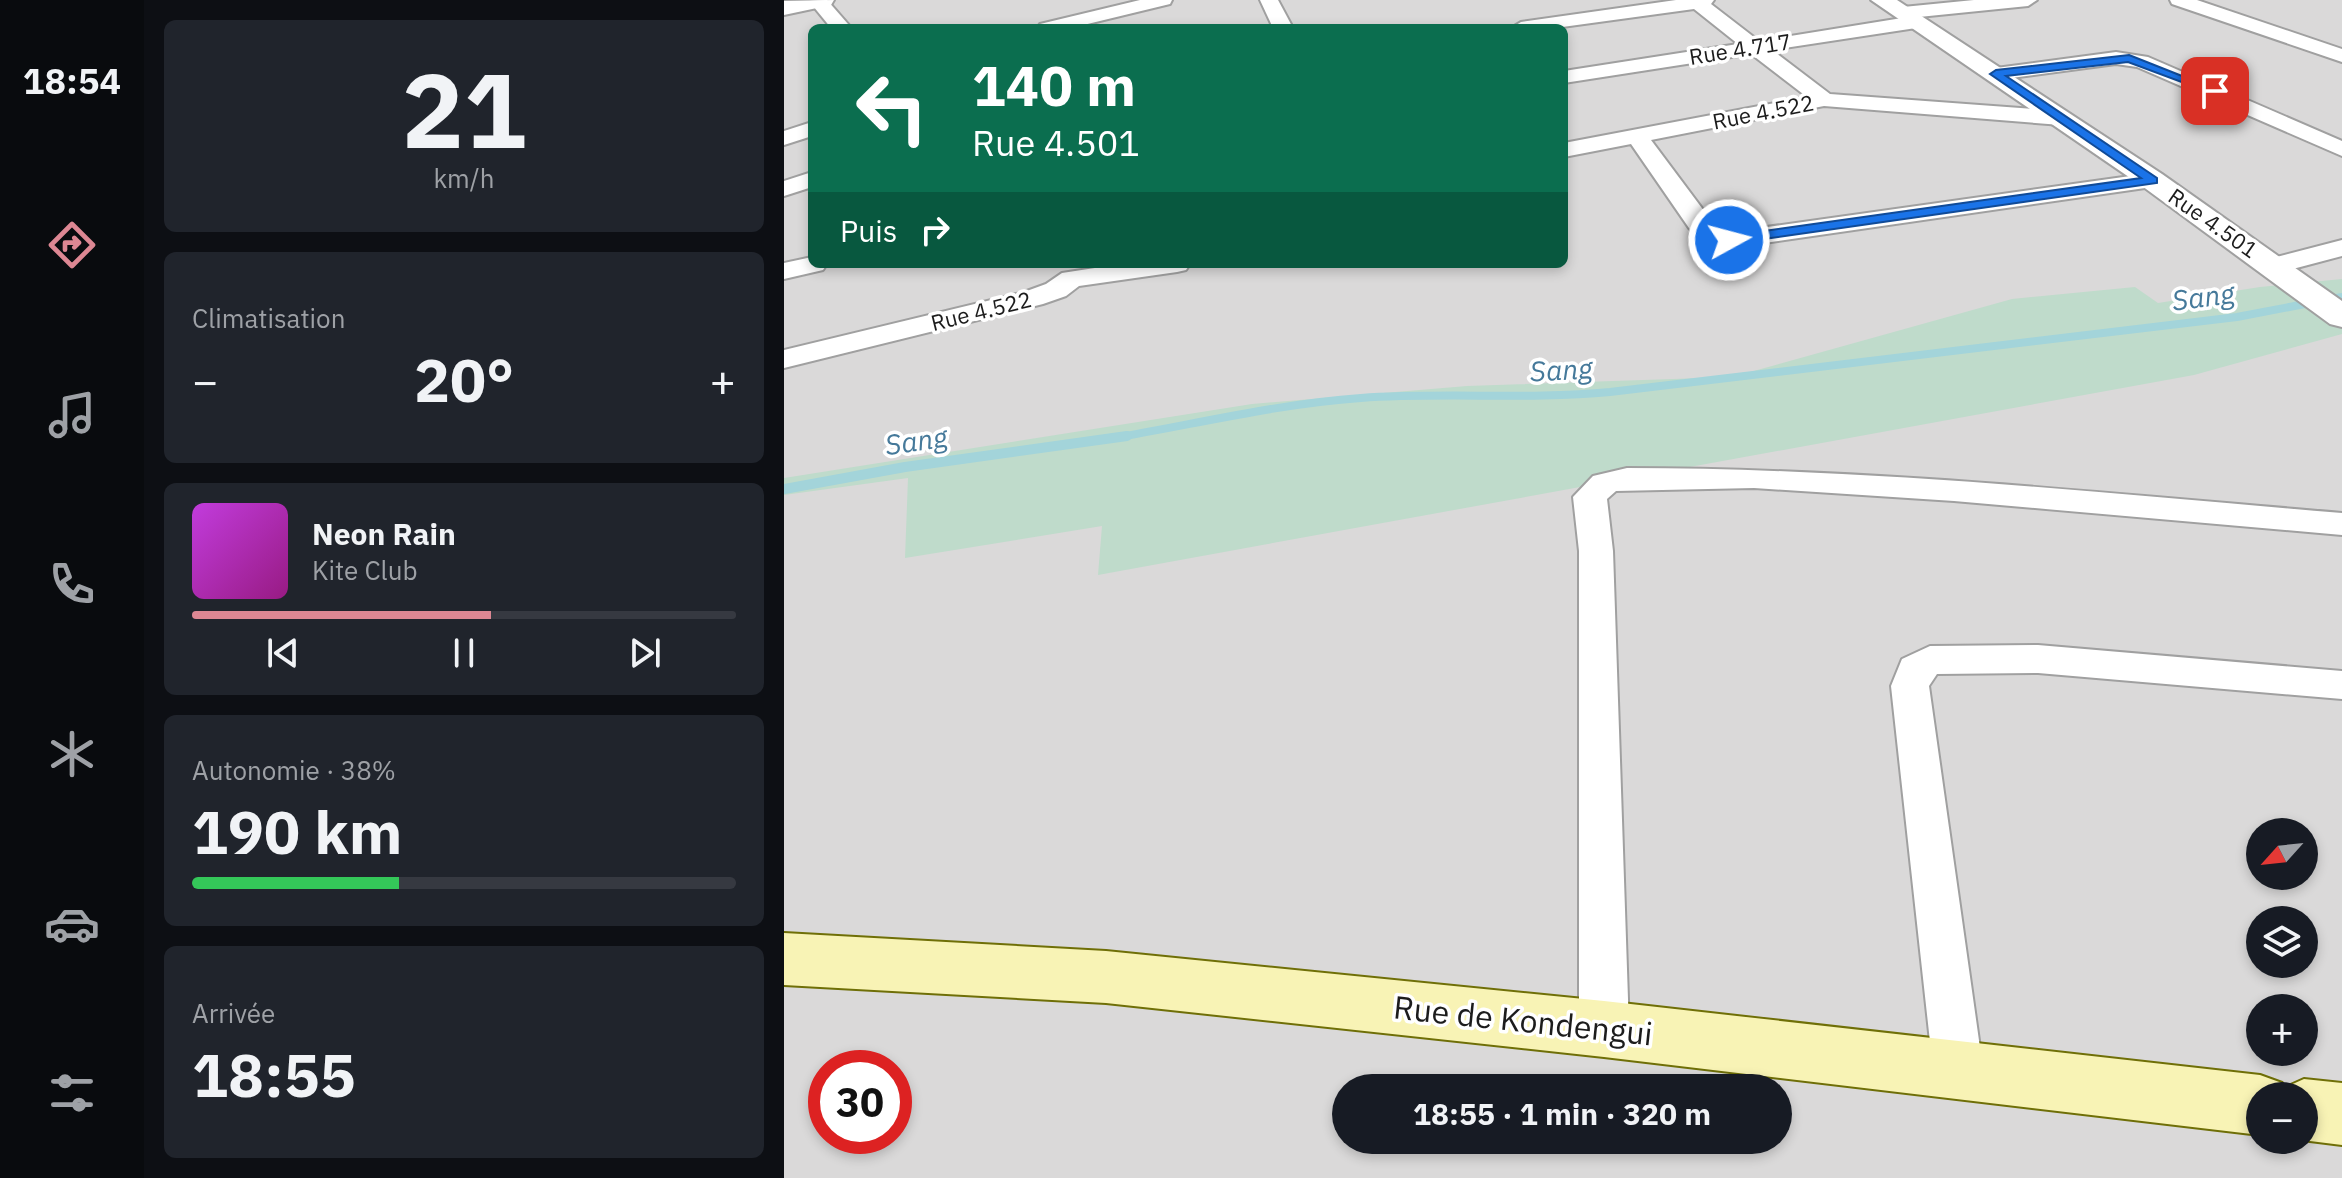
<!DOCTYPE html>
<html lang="fr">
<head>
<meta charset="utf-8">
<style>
	:root { --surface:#171b24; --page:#20242c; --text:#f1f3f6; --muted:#9ea1a6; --line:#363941; --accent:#dd8793 }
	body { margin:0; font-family:"IBM Plex Sans",sans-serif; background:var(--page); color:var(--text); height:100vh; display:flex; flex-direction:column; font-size:30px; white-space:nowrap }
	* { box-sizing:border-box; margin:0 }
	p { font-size:26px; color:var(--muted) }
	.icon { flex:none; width:44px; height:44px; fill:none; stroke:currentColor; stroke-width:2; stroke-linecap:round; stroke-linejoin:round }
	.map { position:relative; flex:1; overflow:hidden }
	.drawer { display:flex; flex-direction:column; gap:20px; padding:20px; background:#0d0f14; width:640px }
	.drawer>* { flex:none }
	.hud { position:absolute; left:24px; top:24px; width:760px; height:244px; border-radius:12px; box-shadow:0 4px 12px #0003; background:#0b6e4f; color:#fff; overflow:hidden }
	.needle { width:52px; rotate:243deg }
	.controls { position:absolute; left:1462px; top:818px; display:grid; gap:16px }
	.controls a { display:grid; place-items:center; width:72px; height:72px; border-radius:50%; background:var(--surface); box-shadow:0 4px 12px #0003; font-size:40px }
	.speed { position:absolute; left:24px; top:1050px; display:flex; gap:16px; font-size:40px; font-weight:700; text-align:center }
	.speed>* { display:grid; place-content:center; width:104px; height:104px; border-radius:50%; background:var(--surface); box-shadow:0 4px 12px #0003; line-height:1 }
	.speed .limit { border:12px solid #d22; background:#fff; color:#111 }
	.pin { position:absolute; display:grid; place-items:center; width:68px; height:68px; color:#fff; margin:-34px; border-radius:16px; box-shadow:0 4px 12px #0006 }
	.me { position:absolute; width:88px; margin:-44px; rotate:83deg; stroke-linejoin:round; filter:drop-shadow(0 0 6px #0008) }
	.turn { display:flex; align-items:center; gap:28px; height:168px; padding:0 32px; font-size:36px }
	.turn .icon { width:104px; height:104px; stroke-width:2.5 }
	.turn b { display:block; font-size:56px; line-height:68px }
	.then { display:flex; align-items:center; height:76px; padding:0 32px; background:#0003; gap:16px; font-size:30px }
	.big { font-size:60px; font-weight:800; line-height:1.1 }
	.drawer .tile { flex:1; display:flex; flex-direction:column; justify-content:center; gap:12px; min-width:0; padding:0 28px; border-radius:12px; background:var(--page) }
	.drawer .dial { align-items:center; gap:0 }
	.dial b { font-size:104px; line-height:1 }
	.song { display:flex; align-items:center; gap:24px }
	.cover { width:96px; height:96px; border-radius:12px; background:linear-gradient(135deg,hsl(290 70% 55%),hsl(310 70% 35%)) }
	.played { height:8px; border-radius:4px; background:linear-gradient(90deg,var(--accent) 55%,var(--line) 55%) }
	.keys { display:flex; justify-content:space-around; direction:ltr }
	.heat { display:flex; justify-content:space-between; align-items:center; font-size:44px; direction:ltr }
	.charge { height:12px; border-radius:6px; background:linear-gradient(90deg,#34c759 38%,var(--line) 0) }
	.trip { position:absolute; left:548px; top:1074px; width:460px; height:80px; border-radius:40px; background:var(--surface); box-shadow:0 4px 12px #0003; font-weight:800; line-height:80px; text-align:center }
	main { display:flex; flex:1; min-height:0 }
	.dock { display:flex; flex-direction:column; width:144px; justify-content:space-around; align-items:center; background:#090b0e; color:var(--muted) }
	.dock .icon { width:56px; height:56px }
	.dock .on { color:var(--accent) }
	.dock b { font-size:36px; color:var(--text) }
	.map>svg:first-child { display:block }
</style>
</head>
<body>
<main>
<nav class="dock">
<b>18:54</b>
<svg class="icon on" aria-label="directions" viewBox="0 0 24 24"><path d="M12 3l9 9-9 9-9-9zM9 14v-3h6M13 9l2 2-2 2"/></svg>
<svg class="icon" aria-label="music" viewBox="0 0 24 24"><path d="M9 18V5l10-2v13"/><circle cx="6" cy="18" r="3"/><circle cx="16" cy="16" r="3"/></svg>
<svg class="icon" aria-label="phone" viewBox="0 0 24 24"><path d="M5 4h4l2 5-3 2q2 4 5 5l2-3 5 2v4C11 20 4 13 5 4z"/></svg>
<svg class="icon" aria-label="climate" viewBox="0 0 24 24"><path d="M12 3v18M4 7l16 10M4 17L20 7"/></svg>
<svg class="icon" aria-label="car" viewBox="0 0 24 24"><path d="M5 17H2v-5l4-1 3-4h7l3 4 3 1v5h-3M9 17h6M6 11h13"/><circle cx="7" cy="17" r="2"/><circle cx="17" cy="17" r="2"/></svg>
<svg class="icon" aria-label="filters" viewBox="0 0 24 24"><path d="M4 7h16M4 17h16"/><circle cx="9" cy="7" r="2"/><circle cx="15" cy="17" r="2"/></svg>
</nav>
<section class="drawer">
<div class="tile dial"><b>21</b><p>km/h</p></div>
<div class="tile"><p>Climatisation</p>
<div class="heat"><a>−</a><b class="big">20°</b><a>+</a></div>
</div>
<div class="tile">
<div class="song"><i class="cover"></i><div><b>Neon Rain</b><p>Kite Club</p></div></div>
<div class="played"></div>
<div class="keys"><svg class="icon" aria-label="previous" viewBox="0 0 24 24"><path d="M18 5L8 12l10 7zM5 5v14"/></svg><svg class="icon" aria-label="pause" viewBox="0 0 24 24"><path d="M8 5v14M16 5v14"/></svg><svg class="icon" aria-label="next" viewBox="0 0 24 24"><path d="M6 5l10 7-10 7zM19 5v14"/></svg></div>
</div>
<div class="tile"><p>Autonomie · 38%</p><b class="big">190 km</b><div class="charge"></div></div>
<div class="tile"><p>Arrivée</p><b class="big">18:55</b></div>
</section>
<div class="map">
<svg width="1558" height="1178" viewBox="0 0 1558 1178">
	<rect width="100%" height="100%" fill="#ede8e2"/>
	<path fill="#dad9d9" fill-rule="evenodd" d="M0 0H1558V1178H0ZM28 28H780V264H28ZM1476 832H1520V876H1476ZM1476 920H1520V964H1476ZM1476 1008H1520V1052H1476ZM42 1068H110V1136H42ZM562 1088H994V1140H562ZM1476 1096H1520V1140H1476Z"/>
	<polygon fill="#bfdbcb" points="1558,279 1558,334 1410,375 314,575 318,526 121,558 124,478 0,495 0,478 468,404 683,386 948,377 1228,299 1351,287 1374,303 1476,287"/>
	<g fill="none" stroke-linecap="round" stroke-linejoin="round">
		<path stroke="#a3d4da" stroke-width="8" d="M330 438C412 424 493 404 577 398 660 392 743 400 826 392L1453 317 1558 297"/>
		<polyline stroke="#a3d4da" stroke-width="10" points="0,489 121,467 343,436"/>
		<defs>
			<g id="minor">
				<polygon points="43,0 64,24 67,28 47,28 25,1"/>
				<polygon points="356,0 388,0 386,4 287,28 253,28 256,24"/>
				<polygon points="476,0 494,0 509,28 489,28"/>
				<polygon points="892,0 930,0 927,4 975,41 1118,18 1110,13 1119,7 1190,0 1253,0 1244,6 1135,17 1142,22 1132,28 988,50 1046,94 1277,111 1288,118 1277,125 1040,106 867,140 932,227 947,232 1368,173 1376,175 1380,180 1376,185 1368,187 945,248 914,237 905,228 847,144 780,157 780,143 1023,97 967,54 780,83 780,71 954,44 910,9 771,28 727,28 737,22"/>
				<polygon points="1386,0 1413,0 1558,49 1558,62 1388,4"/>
				<polygon points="1332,52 1364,57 1558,141 1558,156 1353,67 1332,64 1212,80 1202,74 1212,68"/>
				<polygon points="28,122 28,136 0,145 0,131"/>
				<polygon points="28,172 28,187 0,196 0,181"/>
				<polygon points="1558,240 1558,256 1490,274 1481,272 1477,266 1481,260"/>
				<polygon points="28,257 28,264 43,264 39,270 0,279 0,263"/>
				<polygon points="337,264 406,264 402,270 393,272 295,286 282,296 259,304 0,368 0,350 240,292 262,284 278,273"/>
				<path d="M843 468C1082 468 1320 493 1558 513V535L1170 501 970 488 832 491 823 499 829 551 845 1029 837 1045 820 1052 803 1045 795 1029V551L789 497 809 476Z"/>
				<polygon points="1254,645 1558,671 1558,699 1254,673 1153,674 1145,686 1199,1069 1192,1086 1174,1093 1156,1086 1149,1069 1107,686 1118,659 1146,646"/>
			</g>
			<g id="tertiary">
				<polygon points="50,0 47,5 0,15 0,1"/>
				<polygon points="1087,0 1113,0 1378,174 1558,301 1558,327 1546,324 1358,186"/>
			</g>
			<polygon id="secondary" points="0,933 322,951 820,1001 1476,1075 1498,1083 1500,1088 1520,1079 1558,1083 1558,1145 1518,1140 1520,1096 1476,1096 1476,1135 820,1057 322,1003 0,985"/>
		</defs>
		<use href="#minor" stroke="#a0a0a0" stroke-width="4"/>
		<use href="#tertiary" stroke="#a0a0a0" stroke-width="4"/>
		<use href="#secondary" stroke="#6f6f07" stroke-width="4"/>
		<use href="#minor" fill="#fff" fill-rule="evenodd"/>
		<use href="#tertiary" fill="#fff" fill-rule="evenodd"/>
		<use href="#secondary" fill="#f8f3b5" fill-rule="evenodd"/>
	</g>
	<polygon fill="#1a73e8" stroke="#114b97" stroke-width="2" points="1345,55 1436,91 1427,93 1344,62 1222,76 1373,178 1373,183 945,244 938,240 945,236 1357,178 1206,74 1212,70"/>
	<g text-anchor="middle" stroke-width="7" stroke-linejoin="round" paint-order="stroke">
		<g font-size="22" fill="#1c1c1c" stroke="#fff">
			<text transform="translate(956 49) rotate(-9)" y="8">Rue 4.717</text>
			<text transform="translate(979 112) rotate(-11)" y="8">Rue 4.522</text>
			<text transform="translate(1429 223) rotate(35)" y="8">Rue 4.501</text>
			<text transform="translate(197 311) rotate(-14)" y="8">Rue 4.522</text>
		</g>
		<g font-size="28" font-style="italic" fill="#45799a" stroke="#fff">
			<text transform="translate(1419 297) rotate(-7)" y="10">Sang</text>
			<text transform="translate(777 370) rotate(-3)" y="10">Sang</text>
			<text transform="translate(132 441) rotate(-8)" y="10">Sang</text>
		</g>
		<g font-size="32" fill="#1c1c1c" stroke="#fff">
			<text transform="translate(739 1021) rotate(6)" y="11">Rue de Kondengui</text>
		</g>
	</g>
</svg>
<div class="controls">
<a><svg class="needle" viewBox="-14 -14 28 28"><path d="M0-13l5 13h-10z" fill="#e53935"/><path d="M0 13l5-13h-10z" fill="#9ea1a6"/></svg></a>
<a><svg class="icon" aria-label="layers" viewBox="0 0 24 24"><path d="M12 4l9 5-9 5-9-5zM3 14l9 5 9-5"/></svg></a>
<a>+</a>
<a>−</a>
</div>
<div class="speed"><div class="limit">30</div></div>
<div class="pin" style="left:1431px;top:91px;background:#d93025"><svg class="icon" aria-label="arrive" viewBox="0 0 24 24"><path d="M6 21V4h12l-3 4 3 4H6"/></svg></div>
<svg class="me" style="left:945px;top:240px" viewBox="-20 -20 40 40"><circle r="17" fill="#1a73e8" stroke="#fff" stroke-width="3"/><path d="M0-11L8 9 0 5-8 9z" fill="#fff"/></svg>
<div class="trip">18:55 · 1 min · 320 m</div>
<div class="hud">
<div class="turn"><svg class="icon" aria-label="left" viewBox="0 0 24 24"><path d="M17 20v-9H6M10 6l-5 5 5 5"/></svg><div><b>140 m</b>Rue 4.501</div></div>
<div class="then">Puis<svg class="icon" aria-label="right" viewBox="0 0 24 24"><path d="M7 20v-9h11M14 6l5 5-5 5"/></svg></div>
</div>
</div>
</main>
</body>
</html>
